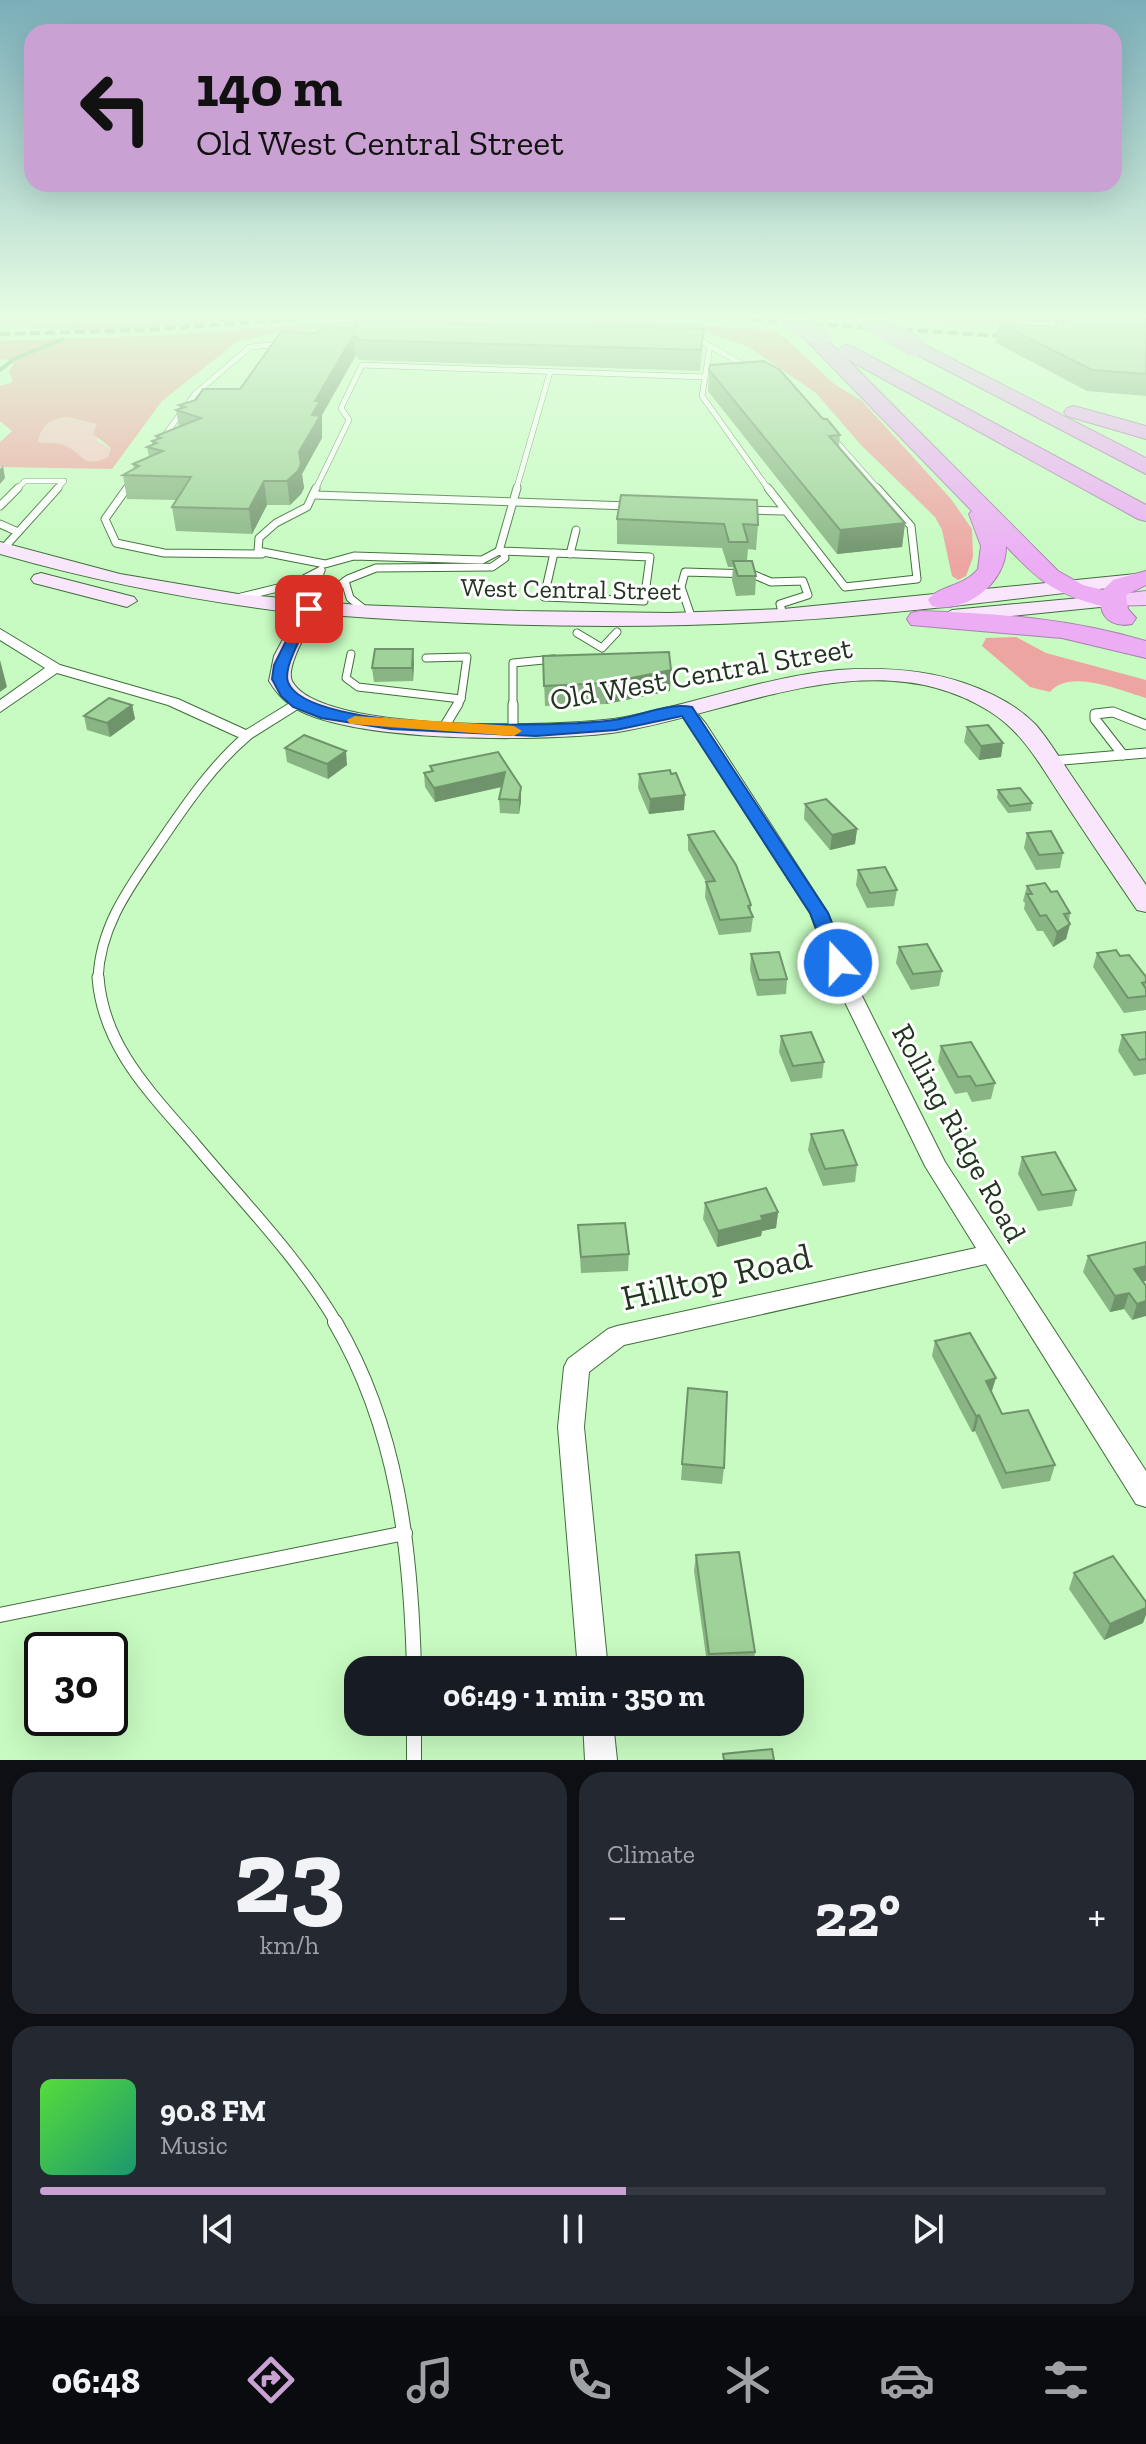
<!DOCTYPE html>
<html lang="en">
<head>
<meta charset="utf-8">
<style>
	:root { --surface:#171b24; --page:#242831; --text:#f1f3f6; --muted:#9ea1a6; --line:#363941; --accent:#c9a1d2 }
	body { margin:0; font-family:"Zilla Slab",serif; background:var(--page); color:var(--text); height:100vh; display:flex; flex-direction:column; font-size:30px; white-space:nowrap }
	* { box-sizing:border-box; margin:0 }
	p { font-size:26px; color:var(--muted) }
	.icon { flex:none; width:44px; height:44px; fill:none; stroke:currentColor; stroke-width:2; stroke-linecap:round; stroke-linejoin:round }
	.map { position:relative; height:1760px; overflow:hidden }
	.panel { display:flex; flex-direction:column; gap:12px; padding:12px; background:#0d0f14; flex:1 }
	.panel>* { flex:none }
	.top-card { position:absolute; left:24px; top:24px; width:1098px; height:168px; border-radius:24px; box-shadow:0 8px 32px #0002; background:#c9a1d2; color:#111; overflow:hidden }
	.speed { position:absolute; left:24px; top:1632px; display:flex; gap:16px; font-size:40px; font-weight:700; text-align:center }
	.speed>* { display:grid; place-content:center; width:104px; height:104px; border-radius:50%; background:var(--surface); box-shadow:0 8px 32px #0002; line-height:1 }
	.speed .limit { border:4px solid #111; border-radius:12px; background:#fff; color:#111 }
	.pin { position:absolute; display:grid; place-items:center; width:68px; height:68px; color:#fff; margin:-34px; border-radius:16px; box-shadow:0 4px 12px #0006 }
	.me { position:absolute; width:88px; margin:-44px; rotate:339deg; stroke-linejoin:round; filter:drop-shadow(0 0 6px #0008) }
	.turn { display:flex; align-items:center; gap:28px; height:168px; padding:0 40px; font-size:36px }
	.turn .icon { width:104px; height:104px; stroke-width:2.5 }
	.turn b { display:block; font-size:56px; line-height:68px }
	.big { font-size:60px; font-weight:800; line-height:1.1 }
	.panel .tile { flex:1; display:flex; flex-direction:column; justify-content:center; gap:12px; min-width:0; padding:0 28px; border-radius:24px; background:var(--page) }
	.panel .dial { align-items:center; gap:0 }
	.dial b { font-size:104px; line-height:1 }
	.song { display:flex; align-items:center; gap:24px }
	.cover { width:96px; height:96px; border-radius:12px; background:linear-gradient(135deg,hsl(110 70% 55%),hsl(160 70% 35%)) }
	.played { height:8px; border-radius:4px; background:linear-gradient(90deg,var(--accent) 55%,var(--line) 55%) }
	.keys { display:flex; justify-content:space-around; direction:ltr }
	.heat { display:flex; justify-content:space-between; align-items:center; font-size:44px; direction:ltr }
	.panel .tiles { flex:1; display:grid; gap:12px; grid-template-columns:1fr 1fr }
	.tile:last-child { grid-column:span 2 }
	.trip { position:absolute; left:344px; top:1656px; width:460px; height:80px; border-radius:24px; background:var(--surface); box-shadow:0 8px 32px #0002; font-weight:800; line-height:80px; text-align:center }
	.tab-bar { display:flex; height:128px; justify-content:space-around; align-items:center; background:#090b0e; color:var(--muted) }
	.tab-bar .icon { width:56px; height:56px }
	.tab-bar .selected { color:var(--accent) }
	.tab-bar b { font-size:36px; color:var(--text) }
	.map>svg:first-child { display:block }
</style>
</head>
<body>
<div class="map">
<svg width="1146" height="1760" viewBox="0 0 1146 1760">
	<rect width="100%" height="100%" fill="#c7fbc1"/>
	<path fill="#f4c5c2" d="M67 417 97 424V441L111 448 108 457C82 469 85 453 66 446 58 442 46 443 38 442 42 424 50 419 67 417Z"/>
	<g fill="#eda5a1" fill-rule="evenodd">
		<path d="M0 319H257C171 326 85 336 0 324Z"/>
		<path d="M372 319H625L773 331 784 337 834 384 862 401 951 499 972 529 973 557 966 576 958 580 952 576 942 530 935 517 861 445 816 393 749 347 700 330 578 323 365 324 279 332 238 341 162 401 112 469 0 467V442L12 431 0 421V386L13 382 9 371 14 364 7 359 0 360V341L169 335ZM67 417 97 424 93 434 111 448 108 457C82 469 85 454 66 446 58 442 46 443 38 442 42 424 50 419 67 417Z"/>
		<polygon points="905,319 1146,319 1146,321 1018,322 965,327"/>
		<path d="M1016 637 1046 653 1146 680V698C1121 691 1070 668 1050 692L1030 687 982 646 986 638Z"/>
	</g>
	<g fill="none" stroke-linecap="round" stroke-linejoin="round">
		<g stroke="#77a472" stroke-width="4">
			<polyline points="72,328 79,319"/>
			<polyline points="0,370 14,359 63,339"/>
		</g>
		<defs>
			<g id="service-far4">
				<polyline points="1034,324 1067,324"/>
				<polyline points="692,336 749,368"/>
				<polyline points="710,346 702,396 769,490"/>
				<polyline points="833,438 879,490"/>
				<polyline points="162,439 195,394 250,347 282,344"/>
				<polyline points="16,490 25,481 64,481 56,490"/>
				<polyline points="126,490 132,481"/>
				<polyline points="315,490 349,420 341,408 362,365 705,377"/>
				<polyline points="516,490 550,372"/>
			</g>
			<g id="service-far3">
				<polyline points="127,488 105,519 116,543 164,553 262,554"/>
				<polyline points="316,488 307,507 276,523 259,538 258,551 325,564 354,556 482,560 499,551 554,553"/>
				<polyline points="768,488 845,587 917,579 911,526 877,488"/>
				<polyline points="315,495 629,506"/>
				<polyline points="0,506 18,488"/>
				<polyline points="748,510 784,511"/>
				<polyline points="0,524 18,532"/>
				<polyline points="3,549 58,488"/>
				<polyline points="499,551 517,488"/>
				<polygon points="554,553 650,557 644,601 544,597"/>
				<polyline points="570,554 576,530"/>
				<polyline points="345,581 350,598 365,610"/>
				<polyline points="241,597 294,584 321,570"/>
				<polyline points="311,607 348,579 376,568 492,567 505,558 504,553 499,551"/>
				<polyline points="309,609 321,570"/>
				<polyline points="692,619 681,587 685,572 752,574 771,582 803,581 808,595 780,604 783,615"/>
				<polyline points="577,633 602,648 617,632"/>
				<polyline points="351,654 346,678 358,687 461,699 457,706"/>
				<polyline points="426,658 467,657 461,699"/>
				<polyline points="513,706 513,663 554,659"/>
			</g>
			<g id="service-far2">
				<polyline points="513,704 513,731"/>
				<polyline points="444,727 458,704"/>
				<polyline points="1123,755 1095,719 1095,714 1113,712 1146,725"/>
				<polyline points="1051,761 1146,753"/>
				<path d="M98 979C100 924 132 884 161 841 187 803 212 766 247 736"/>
			</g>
			<path id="service-far1" d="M98 977C103 1046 150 1092 193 1142 242 1201 298 1257 337 1324"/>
			<g id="service">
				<path d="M335 1322C398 1429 411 1549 414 1670"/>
				<polyline points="0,1615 405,1533"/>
				<polyline points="414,1722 414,1760"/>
			</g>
			<g id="minor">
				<polygon points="0,629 60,665 178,699 246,730 293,701 303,701 306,704 247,741 168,705 57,673 0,712 0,700 45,668 0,640"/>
				<polygon points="687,705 692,707 706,724 828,913 858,988 945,1162 1146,1471 1146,1507 1136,1504 986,1264 624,1345 589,1372 584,1427 608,1670 578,1670 558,1427 564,1367 568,1359 608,1329 617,1326 976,1248 925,1166 838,988 810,913 679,710"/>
				<polygon points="583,1722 613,1722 617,1760 585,1760"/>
			</g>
			<g id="secondary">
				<path d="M0 542 120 574 238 594 358 605 520 611 670 613 783 609 1146 573V583L1143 584C1023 597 903 614 782 621 628 630 470 626 316 614 310 627 285 667 292 681 319 734 564 727 620 718 693 705 764 677 838 670 881 667 923 669 964 683 990 692 1017 705 1036 725 1049 740 1060 759 1071 775 1096 812 1121 848 1146 885V912L1137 910C1113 875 1089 839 1066 804 1043 770 1025 733 989 711 875 639 736 713 618 732 553 742 339 744 289 704 281 698 274 689 269 681L274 656 297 613C196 601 98 582 0 554Z"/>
				<polygon points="41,573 134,597 137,601 127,607 34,583 31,579 34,575"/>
				<polygon points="1113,595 1120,597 1123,601 1120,605 952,622 942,616 952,610"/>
			</g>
			<polygon id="primary" points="1146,591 1146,605 1105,606 1101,601 1105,596"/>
			<g id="motorway">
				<path d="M814 331 821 333 837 350 846 345 853 347 1146 505V521L1138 519 847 359 1058 571 1083 585 1103 590 1113 580 1146 571V585L1126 595 1128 609 1136 618 1132 624C1118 627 1103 622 1101 606 1052 592 1040 582 1006 546 1007 581 968 614 932 606L928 600C937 586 964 587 978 569L981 546 969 514 972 511 807 341 805 337Z"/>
				<polygon points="915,340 1146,458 1146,474 908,350 906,346 908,342"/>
				<polygon points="1074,406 1146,426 1146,439 1067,416 1064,412 1067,408"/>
				<path d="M920 611C997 613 1072 619 1146 641V658L1062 638 911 625 907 619 911 613Z"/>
			</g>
		</defs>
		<use href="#service-far4" stroke="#406e3b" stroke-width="6"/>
		<use href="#service-far3" stroke="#406e3b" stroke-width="9"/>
		<use href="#service-far2" stroke="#406e3b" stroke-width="11"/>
		<use href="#service-far1" stroke="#406e3b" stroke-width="13"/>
		<use href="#service" stroke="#406e3b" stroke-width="16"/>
		<use href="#minor" stroke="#406e3b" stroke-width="2"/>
		<use href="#secondary" stroke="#406e3b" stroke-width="2"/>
		<use href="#primary" stroke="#a583aa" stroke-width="2"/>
		<use href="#motorway" stroke="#a583aa" stroke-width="2"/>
		<use href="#service-far4" stroke="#fff" stroke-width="5"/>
		<use href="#service-far3" stroke="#fff" stroke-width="7"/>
		<use href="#service-far2" stroke="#fff" stroke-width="9"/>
		<use href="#service-far1" stroke="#fff" stroke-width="11"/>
		<use href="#service" stroke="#fff" stroke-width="14"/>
		<use href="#minor" fill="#fff" fill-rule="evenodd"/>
		<use href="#secondary" fill="#f9e6fc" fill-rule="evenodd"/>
		<use href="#primary" fill="#f4cef9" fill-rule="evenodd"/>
		<use href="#motorway" fill="#ecadf5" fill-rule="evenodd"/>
		<g stroke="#587654" stroke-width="4" stroke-dasharray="10 5" stroke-linecap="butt">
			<polyline points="738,319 1018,337"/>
			<polyline points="0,334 144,330 300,319"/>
		</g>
		<defs>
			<g id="motorway-bridge">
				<polyline points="790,319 821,337"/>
				<polyline points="868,319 915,346"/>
			</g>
		</defs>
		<use href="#motorway-bridge" stroke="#a583aa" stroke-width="21" stroke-linecap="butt"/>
		<use href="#motorway-bridge" stroke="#ecadf5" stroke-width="20"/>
	</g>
	<g fill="#89b584">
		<polygon points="592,319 592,325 704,329 700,371 359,360 356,355 322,415 322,438 302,474 304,488 301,494 290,505 267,505 252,534 176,531 172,507 176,500 127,499 123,475 134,469 133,464 149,457 147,447 152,445 152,441 156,440 156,436 179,427 176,410 180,409 179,405 240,389 317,333 354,328 498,325"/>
		<polygon points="1062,319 1146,319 1146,396 1087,391 996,343 999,323 1055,327 1056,323 1061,324"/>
		<polygon points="709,370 823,419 840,435 839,447 905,523 902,547 837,554 708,391"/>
		<polygon points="617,519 758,525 756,550 748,549 747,561 756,576 755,595 736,596 732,580 733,567 728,567 722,548 617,544"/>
		<polygon points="543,656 670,691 606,704 545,706"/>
		<polygon points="414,663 413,681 374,682 372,668"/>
		<polygon points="132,705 135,719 110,737 87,730 84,716"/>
		<polygon points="967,727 1001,757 979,760 964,742"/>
		<polygon points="285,748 347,765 328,779 287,762"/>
		<polygon points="498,752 521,801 519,814 500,813 499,799 502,787 435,802 425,787 424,773 431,771 430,766"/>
		<polygon points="639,774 684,810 649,814 638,788"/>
		<polygon points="998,790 1032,803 1031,811 1008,813 997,798"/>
		<polygon points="805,804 857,829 855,844 830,850 804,819"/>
		<polygon points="1027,833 1063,853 1060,868 1036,870 1024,848"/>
		<polygon points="688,835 751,905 751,912 753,917 751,932 719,935 705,897 706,882 688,850"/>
		<polygon points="858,870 897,890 894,906 867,908 856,885"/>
		<polygon points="1027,886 1051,892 1070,913 1069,921 1070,924 1066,939 1053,947 1043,931 1037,931 1024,909 1025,903 1023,901"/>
		<polygon points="899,947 942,971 939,986 911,990 896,963"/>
		<polygon points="1097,953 1120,956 1146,977 1146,1010 1124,1013 1093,967"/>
		<polygon points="751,954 787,979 786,994 757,996 750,970"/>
		<polygon points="1146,1032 1146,1074 1134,1076 1118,1051 1122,1035"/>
		<polygon points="781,1036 824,1062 822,1078 791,1082 779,1052"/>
		<polygon points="941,1046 995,1083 991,1099 972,1102 967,1092 955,1094 938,1062"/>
		<polygon points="811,1134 857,1165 855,1182 823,1186 808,1150"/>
		<polygon points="1022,1157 1076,1190 1072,1206 1038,1211 1018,1174"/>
		<polygon points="705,1203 778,1212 776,1228 762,1231 761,1236 717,1247 703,1219"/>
		<polygon points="578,1225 629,1254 628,1271 581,1273"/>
		<polygon points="1088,1256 1143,1282 1146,1286 1132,1320 1124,1309 1110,1312 1083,1272"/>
		<polygon points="935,1341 992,1393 1002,1414 1055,1465 1050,1481 1002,1489 975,1431 972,1432 932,1356"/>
		<polygon points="688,1388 724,1468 722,1484 681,1480"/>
		<polygon points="696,1555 755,1652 753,1667 708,1670 694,1571"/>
		<polygon points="1074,1573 1143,1623 1104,1640 1069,1589"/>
	</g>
	<g fill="#6f936b">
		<polygon points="354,334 356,355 322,415 322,438 302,474 304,488 301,494 290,505 287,481 299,452 312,415 315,401"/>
		<polygon points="3,466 5,478 0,484 0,469"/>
		<polygon points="264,481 267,505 252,534 249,509"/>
		<polygon points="905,523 902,547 837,554 840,530"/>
		<polygon points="413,649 414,663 413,681 412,668"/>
		<polygon points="0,660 7,687 0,692"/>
		<polygon points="671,670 670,691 606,704 607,683"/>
		<polygon points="132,705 135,719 110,737 107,723"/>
		<polygon points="1003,743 1001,757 979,760 981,746"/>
		<polygon points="346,751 347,765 328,779 327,764"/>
		<polygon points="505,772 505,786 435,802 434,788"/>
		<polygon points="521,787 521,801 519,814 519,800"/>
		<polygon points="685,795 684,810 649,814 650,799"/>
		<polygon points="857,829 855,844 830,850 832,835"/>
		<polygon points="1070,924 1066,939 1053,947 1057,932"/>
		<polygon points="778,1212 776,1228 762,1231 761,1236 717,1247 718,1231 761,1216"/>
		<polygon points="1146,1266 1146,1281 1129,1285 1134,1269"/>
		<polygon points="1129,1293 1124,1309 1110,1312 1115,1296"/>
		<polygon points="1146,1301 1146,1316 1132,1320 1137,1304"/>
		<polygon points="996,1378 991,1394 986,1381"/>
		<polygon points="979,1415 975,1431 972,1432 976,1416"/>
		<polygon points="1146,1608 1146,1615 1143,1623 1104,1640 1110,1624"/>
	</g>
	<g fill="#9fd299" stroke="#6f936b" stroke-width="2">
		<polygon points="500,319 592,319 591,325 704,329 701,350 358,340 354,334 315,401 320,401 312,415 320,416 299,452 301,464 298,471 287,481 264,481 249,509 172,507 191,477 123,475 139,466 133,464 163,451 147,447 157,443 152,441 161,438 156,436 201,418 176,410 185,407 179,405 196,400 203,389 240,389 281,332 317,333 322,327 354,328 358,322 368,321 498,325"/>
		<polygon points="1064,319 1146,319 1146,374 1092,370 999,323 1056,327 1056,323 1065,324"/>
		<polygon points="764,361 780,370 823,419 827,419 840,435 829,436 905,523 840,530 709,370 710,365"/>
		<polygon points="621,495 757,500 758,525 743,524 748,542 729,542 724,524 617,519"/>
		<polygon points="733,561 752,561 756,576 738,576"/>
		<polygon points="375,649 413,649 412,668 372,668"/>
		<polygon points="669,652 671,670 607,683 544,686 543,656"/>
		<polygon points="109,698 132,705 107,723 84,716"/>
		<polygon points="988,725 1003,743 981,746 967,727"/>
		<polygon points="304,735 346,751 327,764 285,748"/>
		<polygon points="498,752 521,787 519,800 499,799 505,772 434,788 424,773 433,771 430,766"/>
		<polygon points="670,770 671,774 676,773 685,795 650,799 639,774"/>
		<polygon points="1020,788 1032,803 1010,806 998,790"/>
		<polygon points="826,799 857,829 832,835 805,804"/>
		<polygon points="714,831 736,865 751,905 748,906 753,917 720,920 706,882 715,881 688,835"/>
		<polygon points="1051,831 1063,853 1039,855 1027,833"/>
		<polygon points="885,867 897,890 870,893 858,870"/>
		<polygon points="1045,883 1051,892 1057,891 1070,913 1064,914 1070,924 1057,932 1046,915 1040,916 1027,894 1032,894 1027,886"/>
		<polygon points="927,944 942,971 913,974 899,947"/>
		<polygon points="1116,950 1120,956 1129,955 1146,977 1146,982 1142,983 1146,989 1146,996 1128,998 1097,953"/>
		<polygon points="779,952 787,979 759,980 751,954"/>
		<polygon points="811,1032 824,1062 793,1066 781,1036"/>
		<polygon points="1146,1032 1146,1059 1139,1060 1122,1035"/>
		<polygon points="971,1042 995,1083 976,1086 970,1076 958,1077 941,1046"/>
		<polygon points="843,1130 857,1165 825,1169 811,1134"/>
		<polygon points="1055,1152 1076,1190 1042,1195 1022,1157"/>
		<polygon points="766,1188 778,1212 761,1216 763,1220 718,1231 705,1203"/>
		<polygon points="625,1223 629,1254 581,1257 578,1225"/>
		<polygon points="1146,1242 1146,1266 1134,1269 1146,1286 1146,1301 1137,1304 1129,1293 1115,1296 1088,1256"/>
		<polygon points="970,1333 996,1378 986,1381 1002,1414 1028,1410 1055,1465 1006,1473 979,1415 976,1416 935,1341"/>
		<polygon points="688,1388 727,1392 724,1468 682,1464"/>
		<polygon points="739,1552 755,1652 709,1654 696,1555"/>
		<polygon points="1113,1556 1146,1602 1146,1608 1110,1624 1074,1573"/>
		<polygon points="772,1749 774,1760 724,1760 723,1754"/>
	</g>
	<linearGradient id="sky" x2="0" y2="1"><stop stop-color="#7baeb9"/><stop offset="0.56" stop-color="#e6fde3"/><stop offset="1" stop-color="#e6fde3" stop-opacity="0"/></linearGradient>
	<rect width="1146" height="565" fill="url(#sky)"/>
	<path fill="#1a73e8" stroke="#114b97" stroke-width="2" d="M309 605 316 609C308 625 282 666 288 682 307 734 563 727 614 720 638 717 669 702 692 707L828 913 848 963 845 967H831L810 913 682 716 616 730 536 736 391 729 321 718 293 707 281 696 272 679 274 665 302 609Z"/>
	<polygon fill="#f59e0b" points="355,716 514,726 522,731 514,736 350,724 347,720"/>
	<g text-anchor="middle" stroke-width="6" stroke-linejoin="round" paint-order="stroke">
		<g font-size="26" fill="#21351f" stroke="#fff">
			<text transform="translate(571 589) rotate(1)" y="9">West Central Street</text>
		</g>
		<g font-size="30" fill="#21351f" stroke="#fff">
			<text transform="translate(701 674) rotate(-10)" y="10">Old West Central Street</text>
			<text transform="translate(959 1133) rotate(61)" y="10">Rolling Ridge Road</text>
		</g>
		<g font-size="36" fill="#21351f" stroke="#fff">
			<text transform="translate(716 1276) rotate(-13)" y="13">Hilltop Road</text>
		</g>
	</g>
</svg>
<div class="speed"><div class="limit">30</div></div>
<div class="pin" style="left:309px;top:609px;background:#d93025"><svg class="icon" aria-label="arrive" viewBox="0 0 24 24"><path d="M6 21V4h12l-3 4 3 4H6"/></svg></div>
<svg class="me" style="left:838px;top:963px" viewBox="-20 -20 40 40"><circle r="17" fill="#1a73e8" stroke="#fff" stroke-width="3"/><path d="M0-11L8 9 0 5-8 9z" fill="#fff"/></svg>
<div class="trip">06:49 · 1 min · 350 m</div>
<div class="top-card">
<div class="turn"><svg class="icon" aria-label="left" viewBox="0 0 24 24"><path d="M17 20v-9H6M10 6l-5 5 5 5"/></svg><div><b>140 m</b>Old West Central Street</div></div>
</div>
</div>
<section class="panel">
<div class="tiles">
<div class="tile dial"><b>23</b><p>km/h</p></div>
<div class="tile"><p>Climate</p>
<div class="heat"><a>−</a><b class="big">22°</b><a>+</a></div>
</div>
<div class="tile">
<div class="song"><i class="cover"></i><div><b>90.8 FM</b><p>Music</p></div></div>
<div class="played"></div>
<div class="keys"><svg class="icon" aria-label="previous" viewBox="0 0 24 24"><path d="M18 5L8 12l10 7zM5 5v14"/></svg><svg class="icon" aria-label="pause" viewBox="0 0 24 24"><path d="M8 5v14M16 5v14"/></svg><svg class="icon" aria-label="next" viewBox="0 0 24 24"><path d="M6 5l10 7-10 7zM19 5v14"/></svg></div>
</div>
</div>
</section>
<nav class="tab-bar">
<b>06:48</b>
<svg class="icon selected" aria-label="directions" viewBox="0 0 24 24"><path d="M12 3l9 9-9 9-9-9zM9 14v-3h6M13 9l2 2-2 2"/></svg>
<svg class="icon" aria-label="music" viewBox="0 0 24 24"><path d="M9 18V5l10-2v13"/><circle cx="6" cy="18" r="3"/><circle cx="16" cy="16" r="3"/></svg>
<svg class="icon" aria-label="phone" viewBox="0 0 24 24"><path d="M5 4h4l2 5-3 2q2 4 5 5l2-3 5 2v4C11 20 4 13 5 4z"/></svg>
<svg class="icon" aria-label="climate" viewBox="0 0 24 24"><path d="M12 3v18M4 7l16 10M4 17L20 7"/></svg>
<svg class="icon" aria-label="car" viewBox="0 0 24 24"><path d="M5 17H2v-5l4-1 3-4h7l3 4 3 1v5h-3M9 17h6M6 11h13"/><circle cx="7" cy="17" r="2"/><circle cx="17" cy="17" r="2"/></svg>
<svg class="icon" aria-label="filters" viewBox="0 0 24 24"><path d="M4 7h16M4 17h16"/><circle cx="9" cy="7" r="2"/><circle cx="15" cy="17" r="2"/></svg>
</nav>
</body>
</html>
